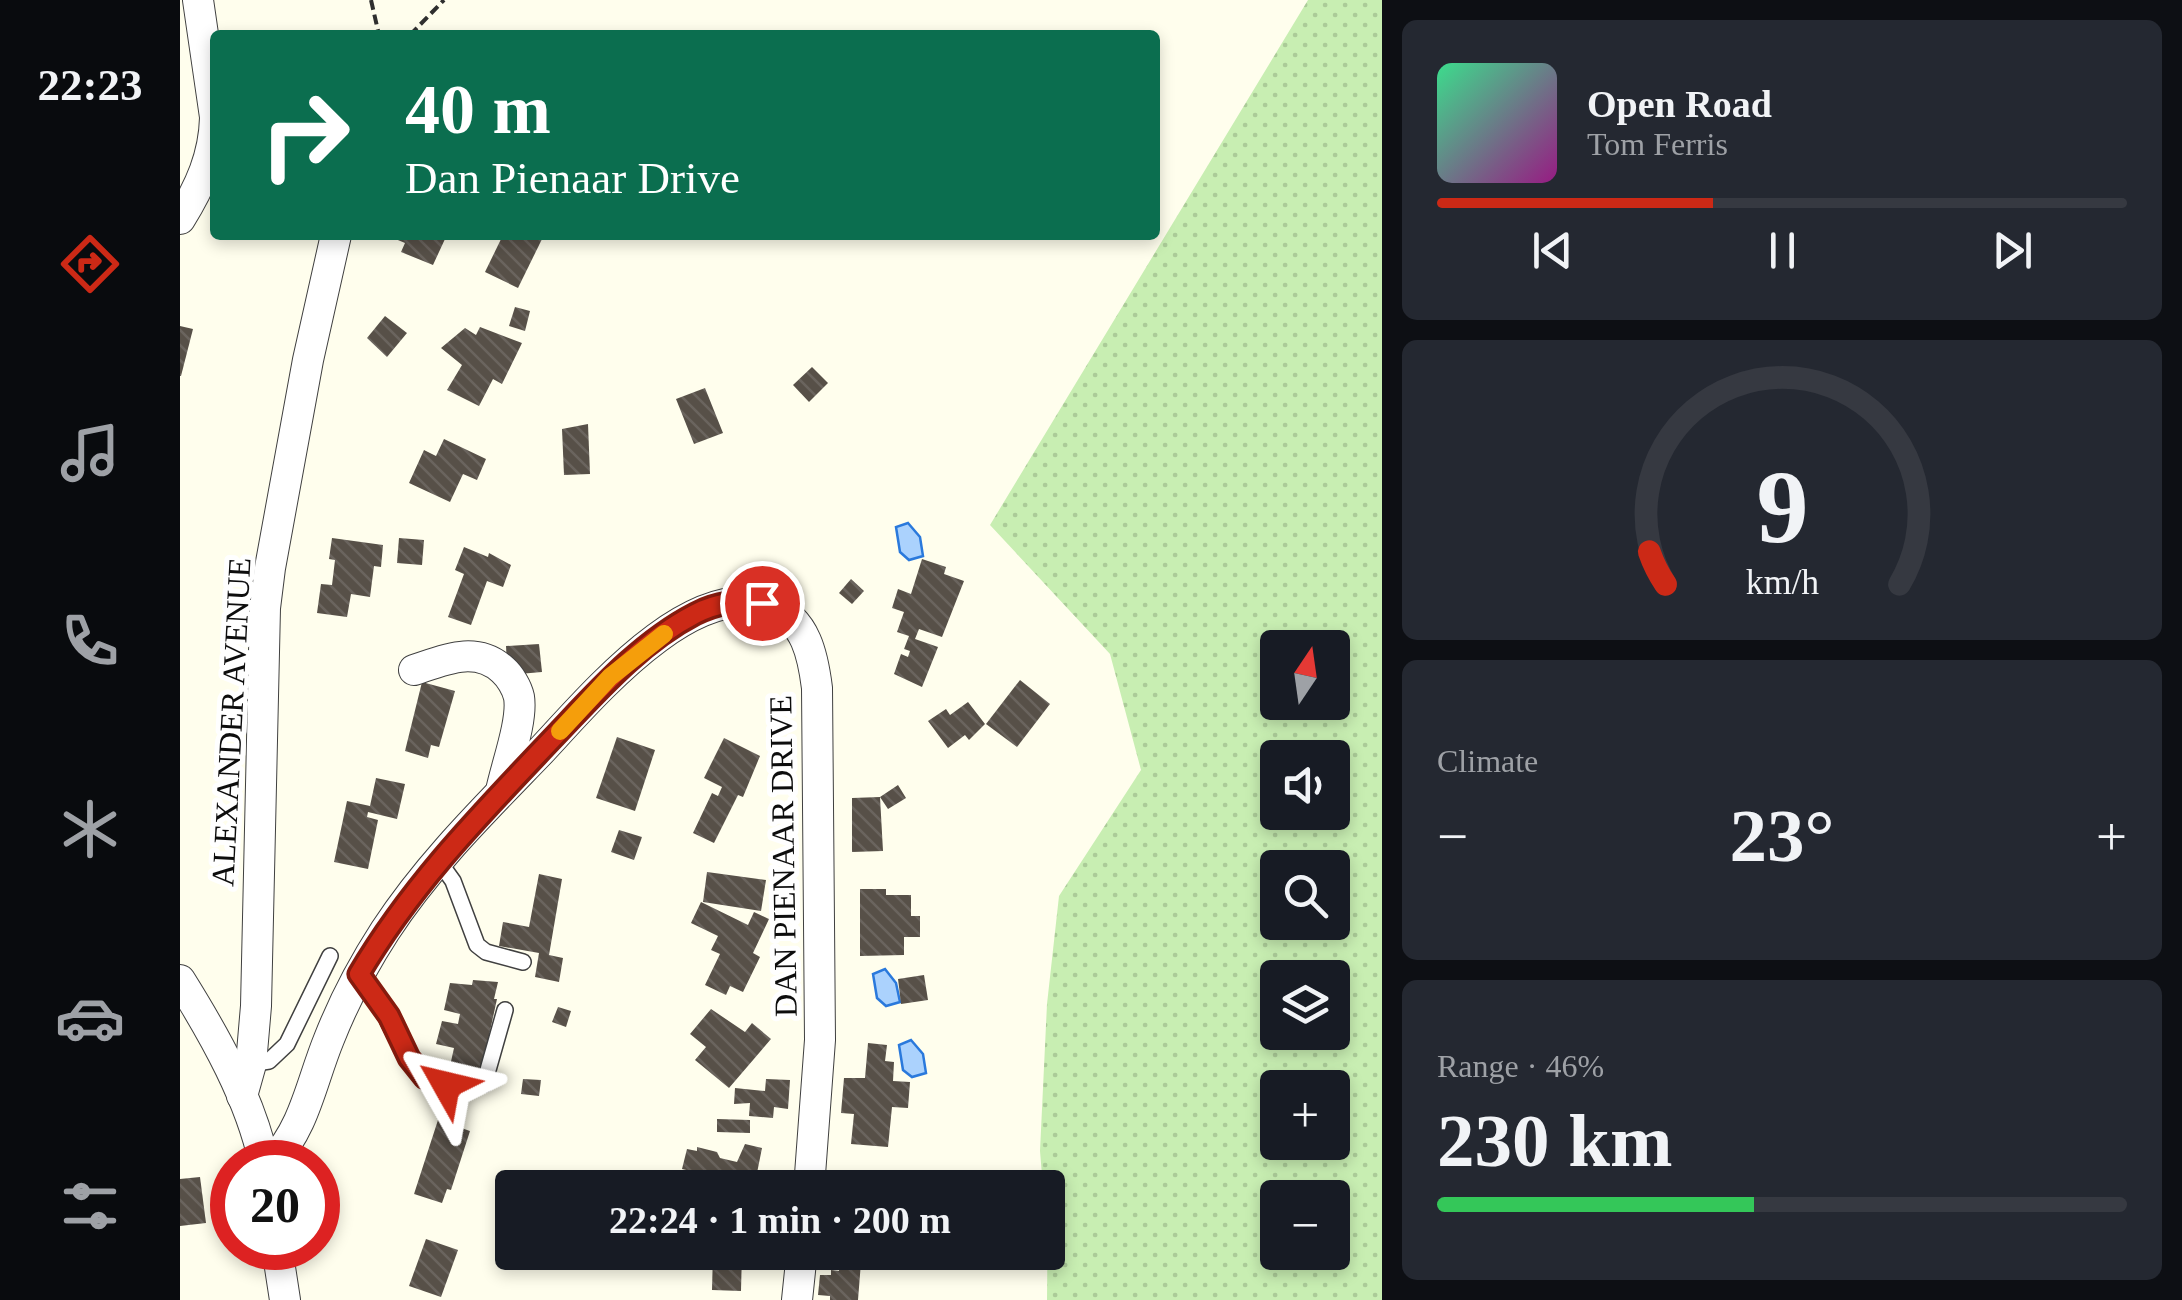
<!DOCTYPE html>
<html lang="en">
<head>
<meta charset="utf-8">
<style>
	:root { --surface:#171b24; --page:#242831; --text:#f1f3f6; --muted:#9ea1a6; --line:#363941; --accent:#cc2916 }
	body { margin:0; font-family:"Times New Roman",serif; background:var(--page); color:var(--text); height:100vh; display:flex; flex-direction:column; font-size:38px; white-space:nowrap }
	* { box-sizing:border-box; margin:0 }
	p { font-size:32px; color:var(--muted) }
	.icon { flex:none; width:55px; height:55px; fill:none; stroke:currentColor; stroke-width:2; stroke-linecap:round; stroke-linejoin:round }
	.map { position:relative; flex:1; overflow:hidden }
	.side { display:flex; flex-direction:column; gap:20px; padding:20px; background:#0d0f14; width:800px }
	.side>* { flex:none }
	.banner { position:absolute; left:30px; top:30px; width:950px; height:210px; border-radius:10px; box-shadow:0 5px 15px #0003; background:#0b6e4f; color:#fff; overflow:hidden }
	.needle { width:65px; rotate:13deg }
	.buttons { position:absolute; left:1080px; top:630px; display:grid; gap:20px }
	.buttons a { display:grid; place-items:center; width:90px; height:90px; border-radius:10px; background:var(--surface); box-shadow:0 5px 15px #0003; font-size:50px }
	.speed { position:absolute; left:30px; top:1140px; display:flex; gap:20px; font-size:50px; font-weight:700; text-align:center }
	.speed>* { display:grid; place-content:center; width:130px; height:130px; border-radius:50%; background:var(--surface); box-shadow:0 5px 15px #0003; line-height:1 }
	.speed .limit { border:15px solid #d22; background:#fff; color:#111 }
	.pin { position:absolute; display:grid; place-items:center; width:85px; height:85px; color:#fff; margin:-42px; border:5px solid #fff; border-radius:50%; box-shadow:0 2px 10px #0007 }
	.me { position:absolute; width:110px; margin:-55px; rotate:307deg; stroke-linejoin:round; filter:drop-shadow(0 0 8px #0008) }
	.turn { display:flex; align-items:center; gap:35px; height:210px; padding:0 30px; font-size:45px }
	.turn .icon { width:130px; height:130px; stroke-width:2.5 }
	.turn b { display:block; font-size:70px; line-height:85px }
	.big { font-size:75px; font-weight:800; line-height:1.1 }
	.side .tile { flex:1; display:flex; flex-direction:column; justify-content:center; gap:15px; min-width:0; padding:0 35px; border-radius:15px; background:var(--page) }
	.side .dial { align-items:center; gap:0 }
	.dial svg { height:260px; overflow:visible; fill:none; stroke:var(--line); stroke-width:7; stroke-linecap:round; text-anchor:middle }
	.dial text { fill:var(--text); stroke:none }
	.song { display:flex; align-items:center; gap:30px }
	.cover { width:120px; height:120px; border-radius:15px; background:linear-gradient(135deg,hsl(150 70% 55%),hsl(310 70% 35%)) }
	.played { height:10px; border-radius:5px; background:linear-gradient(90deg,var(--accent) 40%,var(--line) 40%) }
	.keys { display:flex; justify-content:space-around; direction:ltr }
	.heat { display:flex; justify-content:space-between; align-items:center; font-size:55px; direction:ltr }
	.charge { height:15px; border-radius:8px; background:linear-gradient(90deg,#34c759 46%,var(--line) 0) }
	.trip { position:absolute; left:315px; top:1170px; width:570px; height:100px; border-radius:10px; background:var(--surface); box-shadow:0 5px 15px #0003; font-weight:800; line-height:100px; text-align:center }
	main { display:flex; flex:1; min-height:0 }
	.dock { display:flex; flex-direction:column; width:180px; justify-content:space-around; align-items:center; background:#090b0e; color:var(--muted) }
	.dock .icon { width:70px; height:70px }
	.dock .current { color:var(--accent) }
	.dock b { font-size:45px; color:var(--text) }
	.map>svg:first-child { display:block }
</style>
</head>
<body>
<main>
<nav class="dock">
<b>22:23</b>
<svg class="icon current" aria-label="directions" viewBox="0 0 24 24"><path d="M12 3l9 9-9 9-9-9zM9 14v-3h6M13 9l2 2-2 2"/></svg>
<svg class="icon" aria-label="music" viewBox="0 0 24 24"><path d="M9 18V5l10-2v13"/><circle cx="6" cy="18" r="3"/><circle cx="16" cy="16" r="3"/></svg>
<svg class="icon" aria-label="phone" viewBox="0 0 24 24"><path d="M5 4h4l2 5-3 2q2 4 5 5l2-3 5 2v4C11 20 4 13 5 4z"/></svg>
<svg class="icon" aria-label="climate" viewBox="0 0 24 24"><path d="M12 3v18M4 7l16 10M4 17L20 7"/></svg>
<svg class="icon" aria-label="car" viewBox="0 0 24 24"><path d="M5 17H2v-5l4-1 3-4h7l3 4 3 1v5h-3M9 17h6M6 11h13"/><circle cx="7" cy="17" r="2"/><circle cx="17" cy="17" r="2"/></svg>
<svg class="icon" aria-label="filters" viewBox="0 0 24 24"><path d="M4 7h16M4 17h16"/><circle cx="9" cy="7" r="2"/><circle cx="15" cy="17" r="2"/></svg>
</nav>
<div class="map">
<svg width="1202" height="1300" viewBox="0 0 1202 1300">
	<defs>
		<pattern id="grass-dots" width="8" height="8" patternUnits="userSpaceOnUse" patternTransform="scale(2.5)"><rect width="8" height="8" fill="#c8eeb2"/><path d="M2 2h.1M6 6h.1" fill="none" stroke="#abcb98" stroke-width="1.8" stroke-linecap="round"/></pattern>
		<pattern id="building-back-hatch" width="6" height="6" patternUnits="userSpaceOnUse" patternTransform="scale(2.5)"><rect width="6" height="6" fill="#575048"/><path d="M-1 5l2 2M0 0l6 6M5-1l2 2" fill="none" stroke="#6a645e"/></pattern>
	</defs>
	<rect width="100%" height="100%" fill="#fffeed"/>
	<path fill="url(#grass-dots)" fill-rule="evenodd" d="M1128 0H1202V1300H867L868 1188 863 1187 860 1151 867 1004 879 896 961 770 930 654 810 525ZM1098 648H1152V702H1098ZM1098 758H1152V812H1098ZM1098 868H1152V922H1098ZM1098 978H1152V1032H1098ZM1098 1088H1152V1142H1098ZM1098 1198H1152V1252H1098Z"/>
	<g fill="#abd2fd" stroke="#2a79dc" stroke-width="2.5">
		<polygon points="728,523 740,537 743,556 729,560 720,552 716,527"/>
		<polygon points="705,969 716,983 720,1002 706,1006 697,998 693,974"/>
		<polygon points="731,1040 743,1054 746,1073 732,1077 723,1070 719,1045"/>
	</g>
	<g fill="url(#building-back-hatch)">
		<polygon points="206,235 263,235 265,239 253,265 221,252 225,243"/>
		<polygon points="323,235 364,235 338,288 305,272"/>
		<polygon points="335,307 350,311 345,331 329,326"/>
		<polygon points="205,316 227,333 207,357 187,338"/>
		<polygon points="0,326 13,329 1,376 0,376"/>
		<polygon points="300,327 342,343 322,384 313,379 299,406 267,390 282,365 261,348 285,328 296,335"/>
		<polygon points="632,367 648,383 629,402 613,385"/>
		<polygon points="525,388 543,433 514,444 496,399"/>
		<polygon points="408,424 410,474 384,475 382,429"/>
		<polygon points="264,439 306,459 297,480 283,474 270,502 229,483 244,450 256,456"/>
		<polygon points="152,538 203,545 201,567 194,566 190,597 171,594 167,617 137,613 141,584 152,585 155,560 149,559"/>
		<polygon points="219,538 244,540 242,565 217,563"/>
		<polygon points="284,547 308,557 309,553 331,565 323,587 307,581 291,625 268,617 284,574 275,570"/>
		<polygon points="742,559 766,567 764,574 784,581 762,637 739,629 735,639 758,647 742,687 714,674 721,654 728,657 730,651 724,649 729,636 717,632 724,612 712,608 718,589 731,594"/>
		<polygon points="671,579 684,591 672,604 659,593"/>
		<polygon points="359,644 362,672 339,674 327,665 326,646"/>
		<polygon points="840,680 870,704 837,747 806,724"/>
		<polygon points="242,682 275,691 259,747 251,745 248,758 225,751"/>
		<polygon points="788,702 805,724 789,740 785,735 768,748 748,721 766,709 770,715"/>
		<polygon points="437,737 475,750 455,811 416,798"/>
		<polygon points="544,738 580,756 563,797 558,795 534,843 513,833 532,793 538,796 542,787 524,778"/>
		<polygon points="196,778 225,784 217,819 188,812 187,817 198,820 188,869 154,862 167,801 190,806"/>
		<polygon points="718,785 726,798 708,809 700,797 703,851 672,852 672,798 700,797"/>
		<polygon points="439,830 462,837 454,860 431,852"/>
		<polygon points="527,872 586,880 581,911 523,902"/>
		<polygon points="359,874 382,879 369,955 383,958 379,982 355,977 359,953 319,946 323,922 349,927"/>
		<polygon points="680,889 706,889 706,895 731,895 731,916 740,916 740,937 724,937 724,955 680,956"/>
		<polygon points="521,902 568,925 574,912 589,919 573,953 580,957 563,992 550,986 546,995 525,985 540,954 531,950 538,936 511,923"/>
		<polygon points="744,975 748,1000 721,1004 718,979"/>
		<polygon points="293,980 318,982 314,999 317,999 300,1077 283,1073 282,1078 268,1075 274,1048 256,1044 262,1021 278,1024 280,1014 264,1010 270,983 292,985"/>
		<polygon points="378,1007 391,1011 386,1027 372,1022"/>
		<polygon points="531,1009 565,1032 572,1023 591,1039 549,1088 515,1060 526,1047 510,1034"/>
		<polygon points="688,1043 707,1045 705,1061 714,1062 713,1081 730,1082 728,1108 712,1107 708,1147 671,1144 674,1114 661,1113 664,1078 685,1078"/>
		<polygon points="343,1079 361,1080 359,1096 341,1094"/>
		<polygon points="586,1079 610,1080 608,1109 594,1107 593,1118 569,1116 570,1103 554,1104 555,1088 585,1091"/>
		<polygon points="537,1119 570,1120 570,1133 537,1132"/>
		<polygon points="258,1120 290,1131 271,1190 267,1189 262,1203 234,1194"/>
		<polygon points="565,1144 582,1148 574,1188 516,1188 519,1173 502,1169 507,1149 517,1151 517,1147 537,1152 540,1158 557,1162"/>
		<polygon points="20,1177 26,1223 0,1226 0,1179"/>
		<polygon points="329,1179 351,1183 350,1188 332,1188 332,1202 326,1201"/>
		<polygon points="246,1239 278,1250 261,1297 229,1286"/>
		<polygon points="533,1252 562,1252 561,1291 532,1290"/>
		<polygon points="652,1252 699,1252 698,1263 681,1262 678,1300 650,1300 650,1296 638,1295 640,1275 651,1275 651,1270 659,1271 660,1261 652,1261"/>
	</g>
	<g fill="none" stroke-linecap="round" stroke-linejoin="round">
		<defs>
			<g id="service">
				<polyline points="258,860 273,881 297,945 306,952 343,962"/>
				<path d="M179 974C222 1026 220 1097 304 1084L325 1010"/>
				<polyline points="71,1064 89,1061 107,1044 150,956"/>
			</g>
			<g id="minor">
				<polyline points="18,0 35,117"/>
				<path d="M0 219C20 187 34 156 35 118"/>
				<path d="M234 670C264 660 296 645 323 670 330 676 337 688 339 697 343 721 326 766 321 791"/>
				<path d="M0 980C35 1036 70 1098 84 1162"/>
				<polyline points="62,1096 71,1064 76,1006 85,608 90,568 128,360 156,235"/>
				<path d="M92 1162C125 1127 131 1083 149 1039 164 1001 183 965 205 931 248 865 304 810 359 753 409 700 511 575 592 607 626 620 633 656 637 688L640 1040 629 1188"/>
				<polyline points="97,1248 105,1300"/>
				<polyline points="617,1300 622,1252"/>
			</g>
		</defs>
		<use href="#service" stroke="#404040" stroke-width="18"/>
		<use href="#minor" stroke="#404040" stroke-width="32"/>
		<g stroke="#2f2f2f" stroke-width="4" stroke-dasharray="10 5" stroke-linecap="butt">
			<polyline points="191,0 199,35"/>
			<polyline points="230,35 264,0"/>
		</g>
		<use href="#service" stroke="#fff" stroke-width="15"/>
		<use href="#minor" stroke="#fff" stroke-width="30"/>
	</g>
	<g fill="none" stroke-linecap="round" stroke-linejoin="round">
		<defs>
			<path id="route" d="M266 1085 245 1078 229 1058 209 1016 179 974C232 884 301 814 372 739 415 694 459 643 515 614 538 602 557 601 582 603"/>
		</defs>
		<use href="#route" stroke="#851b0e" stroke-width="25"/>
		<use href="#route" stroke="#cc2916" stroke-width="18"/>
		<polyline stroke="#f59e0b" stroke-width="18" points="380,731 430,677 484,634"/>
	</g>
	<g text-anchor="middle" stroke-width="10" stroke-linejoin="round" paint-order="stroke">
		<g font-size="32" fill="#0d0d0d" stroke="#fff">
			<text transform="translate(51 722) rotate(-87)" y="11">ALEXANDER AVENUE</text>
			<text transform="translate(603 856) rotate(-91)" y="11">DAN PIENAAR DRIVE</text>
		</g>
	</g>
</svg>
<div class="buttons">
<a><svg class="needle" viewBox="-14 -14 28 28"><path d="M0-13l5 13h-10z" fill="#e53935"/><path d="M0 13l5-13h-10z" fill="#9ea1a6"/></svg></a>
<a><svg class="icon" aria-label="sound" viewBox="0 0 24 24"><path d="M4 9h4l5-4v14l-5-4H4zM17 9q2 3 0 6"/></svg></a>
<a><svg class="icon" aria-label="search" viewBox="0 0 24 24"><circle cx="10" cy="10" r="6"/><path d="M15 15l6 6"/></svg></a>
<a><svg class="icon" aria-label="layers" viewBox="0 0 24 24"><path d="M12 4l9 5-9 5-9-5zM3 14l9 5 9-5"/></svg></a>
<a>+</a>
<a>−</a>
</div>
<div class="speed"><div class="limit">20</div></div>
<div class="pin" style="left:582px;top:603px;background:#d93025"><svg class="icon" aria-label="arrive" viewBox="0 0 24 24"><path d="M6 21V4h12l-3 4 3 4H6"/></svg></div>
<svg class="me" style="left:266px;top:1085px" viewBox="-20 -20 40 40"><path d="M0-17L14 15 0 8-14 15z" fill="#cc2916" stroke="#fff" stroke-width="4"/></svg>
<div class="trip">22:24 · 1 min · 200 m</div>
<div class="banner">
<div class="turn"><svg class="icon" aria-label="right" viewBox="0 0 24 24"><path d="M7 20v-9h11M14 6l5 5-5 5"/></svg><div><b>40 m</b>Dan Pienaar Drive</div></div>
</div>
</div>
<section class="side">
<div class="tile">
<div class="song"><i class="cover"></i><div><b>Open Road</b><p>Tom Ferris</p></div></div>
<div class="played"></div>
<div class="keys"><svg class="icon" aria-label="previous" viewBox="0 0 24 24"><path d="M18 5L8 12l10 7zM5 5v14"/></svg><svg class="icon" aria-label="pause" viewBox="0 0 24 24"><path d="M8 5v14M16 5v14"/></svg><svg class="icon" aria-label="next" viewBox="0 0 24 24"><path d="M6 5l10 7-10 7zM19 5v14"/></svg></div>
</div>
<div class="tile dial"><svg viewBox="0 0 100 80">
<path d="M14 69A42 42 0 1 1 86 69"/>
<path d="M14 69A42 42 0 0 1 9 59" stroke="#cc2916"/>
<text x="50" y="56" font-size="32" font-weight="700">9</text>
<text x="50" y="72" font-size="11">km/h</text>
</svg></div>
<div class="tile"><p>Climate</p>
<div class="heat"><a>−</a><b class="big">23°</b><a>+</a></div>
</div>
<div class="tile"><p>Range · 46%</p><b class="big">230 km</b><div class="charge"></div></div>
</section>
</main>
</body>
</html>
